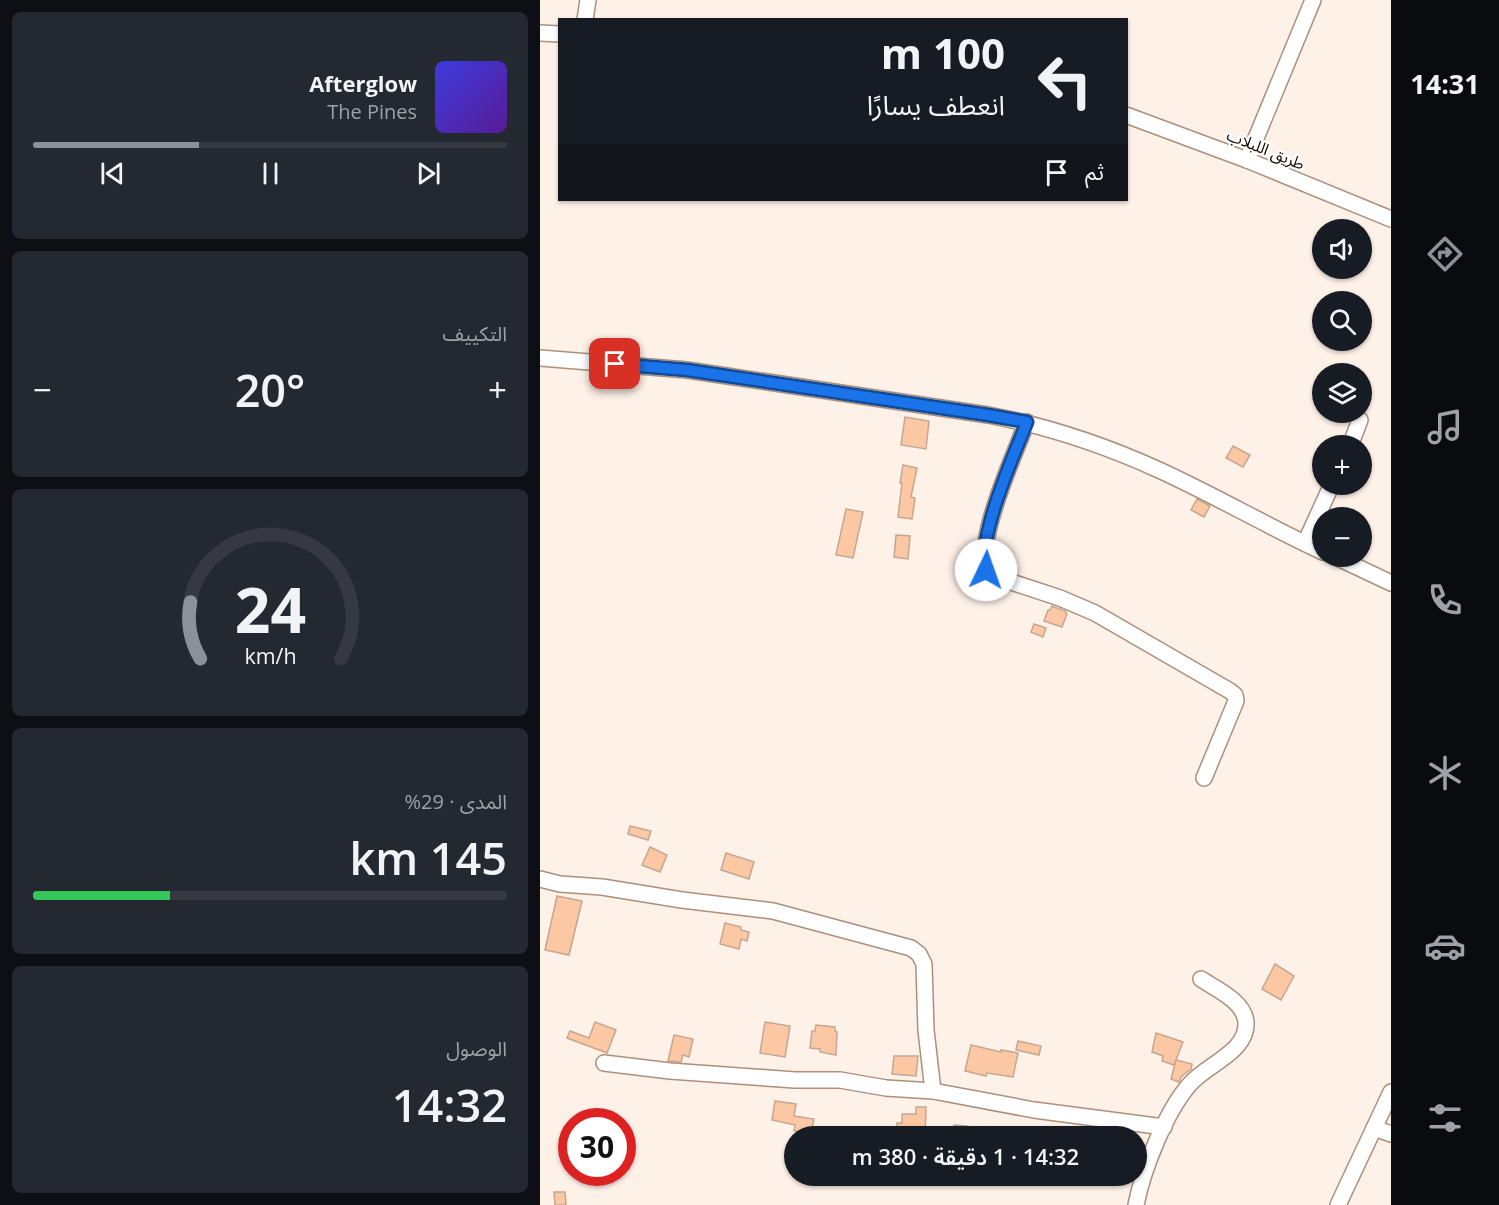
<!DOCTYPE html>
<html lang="ar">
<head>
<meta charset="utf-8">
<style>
	:root { --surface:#171b24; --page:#242831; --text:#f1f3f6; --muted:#9ea1a6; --line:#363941; --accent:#8c9099 }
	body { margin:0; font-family:"Open Sans","Noto Sans Arabic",sans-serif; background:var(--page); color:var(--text); direction:rtl; height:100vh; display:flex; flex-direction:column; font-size:22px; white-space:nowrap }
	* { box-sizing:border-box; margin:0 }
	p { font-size:20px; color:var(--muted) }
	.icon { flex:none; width:33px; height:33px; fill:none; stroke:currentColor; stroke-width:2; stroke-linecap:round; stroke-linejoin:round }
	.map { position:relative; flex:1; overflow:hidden; direction:ltr }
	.side { display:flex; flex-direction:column; gap:12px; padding:12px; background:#0d0f14; width:540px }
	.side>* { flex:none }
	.guide { position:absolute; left:18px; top:18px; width:570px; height:183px; border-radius:0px; box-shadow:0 2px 4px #0004; direction:rtl; background:#171b24; color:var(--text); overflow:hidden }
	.tools { position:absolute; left:772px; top:219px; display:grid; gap:12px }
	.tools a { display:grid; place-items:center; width:60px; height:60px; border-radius:50%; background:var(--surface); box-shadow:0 2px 4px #0004; font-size:30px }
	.speed { position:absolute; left:18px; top:1108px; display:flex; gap:12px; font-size:30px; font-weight:700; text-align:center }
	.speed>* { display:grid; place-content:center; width:78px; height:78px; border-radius:50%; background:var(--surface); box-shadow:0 2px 4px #0004; line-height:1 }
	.speed .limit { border:9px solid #d22; background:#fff; color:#111 }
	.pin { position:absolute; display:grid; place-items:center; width:51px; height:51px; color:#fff; margin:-26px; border-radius:12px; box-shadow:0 3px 9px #0006 }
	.me { position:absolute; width:66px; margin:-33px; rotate:3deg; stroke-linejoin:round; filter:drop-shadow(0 0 4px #0008) }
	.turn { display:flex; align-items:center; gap:21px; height:126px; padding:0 24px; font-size:27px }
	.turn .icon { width:78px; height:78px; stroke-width:2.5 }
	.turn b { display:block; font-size:42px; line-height:51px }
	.then { display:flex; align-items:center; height:57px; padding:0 24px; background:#0003; gap:12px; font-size:22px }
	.big { font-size:45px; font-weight:600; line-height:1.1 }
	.side .card { flex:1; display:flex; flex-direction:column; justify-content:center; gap:9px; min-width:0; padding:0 21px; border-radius:9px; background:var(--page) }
	.side .dial { align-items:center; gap:0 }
	.dial svg { height:156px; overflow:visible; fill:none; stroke:var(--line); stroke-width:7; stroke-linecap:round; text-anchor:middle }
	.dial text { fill:var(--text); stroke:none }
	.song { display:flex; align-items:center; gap:18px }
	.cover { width:72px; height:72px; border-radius:9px; background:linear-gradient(135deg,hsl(240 70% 55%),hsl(270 70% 35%)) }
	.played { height:6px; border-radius:3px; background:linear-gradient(90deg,var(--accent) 35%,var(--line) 35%) }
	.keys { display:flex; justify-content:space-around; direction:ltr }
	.heat { display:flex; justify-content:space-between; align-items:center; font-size:33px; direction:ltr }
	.charge { height:9px; border-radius:4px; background:linear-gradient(90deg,#34c759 29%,var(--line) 0) }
	.trip { position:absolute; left:244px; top:1126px; width:363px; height:60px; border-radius:30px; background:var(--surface); box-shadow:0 2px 4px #0004; font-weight:600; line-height:60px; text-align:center; direction:rtl }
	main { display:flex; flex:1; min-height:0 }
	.tabs { display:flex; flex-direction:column; width:108px; justify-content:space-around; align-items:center; background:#090b0e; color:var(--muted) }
	.tabs .icon { width:42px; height:42px }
	.tabs .on { color:var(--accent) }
	.tabs b { font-size:27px; color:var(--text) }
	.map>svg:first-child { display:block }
</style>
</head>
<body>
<main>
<nav class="tabs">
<b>14:31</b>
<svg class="icon on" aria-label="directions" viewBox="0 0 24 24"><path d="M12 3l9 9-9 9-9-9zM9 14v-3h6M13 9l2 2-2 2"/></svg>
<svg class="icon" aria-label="music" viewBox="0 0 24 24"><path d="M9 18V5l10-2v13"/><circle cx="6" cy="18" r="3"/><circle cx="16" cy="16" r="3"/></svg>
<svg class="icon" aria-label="phone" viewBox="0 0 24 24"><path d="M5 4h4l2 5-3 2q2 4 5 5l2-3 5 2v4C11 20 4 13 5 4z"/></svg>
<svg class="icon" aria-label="climate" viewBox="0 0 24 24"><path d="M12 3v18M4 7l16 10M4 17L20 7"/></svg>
<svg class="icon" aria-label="car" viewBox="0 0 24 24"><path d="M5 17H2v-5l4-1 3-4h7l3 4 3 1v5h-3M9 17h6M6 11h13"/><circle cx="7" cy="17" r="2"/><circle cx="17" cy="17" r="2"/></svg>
<svg class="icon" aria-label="filters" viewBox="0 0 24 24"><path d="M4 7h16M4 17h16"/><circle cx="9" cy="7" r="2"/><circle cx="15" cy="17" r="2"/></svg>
</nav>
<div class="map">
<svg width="851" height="1205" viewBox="0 0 851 1205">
	<rect width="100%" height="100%" fill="#fef1e8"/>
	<g fill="#fcc8a4" stroke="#c5a692" stroke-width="1.5">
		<polygon points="365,417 389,421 386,449 361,445"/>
		<polygon points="693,446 710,455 703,467 686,458"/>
		<polygon points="363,465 377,468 371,497 375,498 372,519 358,517 362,483 360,483"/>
		<polygon points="657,499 670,506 664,517 651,510"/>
		<polygon points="306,509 323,512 313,558 296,555"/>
		<polygon points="356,535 370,536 368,559 354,557"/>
		<polygon points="512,606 525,611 527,614 522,627 504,621 508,610 510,610"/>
		<polygon points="494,624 506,628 503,637 491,632"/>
		<polygon points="90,826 111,831 108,840 88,834"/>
		<polygon points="110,847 127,855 120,872 102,865"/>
		<polygon points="186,853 214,862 209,879 181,870"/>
		<polygon points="17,896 42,901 29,955 5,950"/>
		<polygon points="185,923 201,927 201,930 209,932 207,941 201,939 199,949 180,944"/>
		<polygon points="735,964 754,976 741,1000 722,989"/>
		<polygon points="55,1022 76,1030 67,1053 27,1038 30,1031 49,1038"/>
		<polygon points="225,1022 250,1026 245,1057 220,1053"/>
		<polygon points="276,1025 295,1027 295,1031 297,1032 296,1055 280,1052 280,1049 270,1048 272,1031 275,1031"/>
		<polygon points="616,1033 643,1042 634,1065 622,1061 623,1056 612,1052"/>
		<polygon points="134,1035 153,1039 149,1057 143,1055 141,1062 128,1061"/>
		<polygon points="478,1041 501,1046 499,1055 476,1050"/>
		<polygon points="431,1045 461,1052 461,1050 478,1053 473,1077 447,1073 446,1076 425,1071"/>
		<polygon points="354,1056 378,1056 376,1076 352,1074"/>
		<polygon points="636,1060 652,1064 651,1069 641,1077 639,1082 631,1079"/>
		<polygon points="235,1101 256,1104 254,1116 274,1119 271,1134 254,1131 255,1125 232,1120"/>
		<polygon points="376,1107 386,1107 385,1137 358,1137 357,1123 362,1123 362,1114 376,1114"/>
		<polygon points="414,1125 427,1126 427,1137 413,1137"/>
		<polygon points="14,1192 25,1192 26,1205 15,1205"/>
	</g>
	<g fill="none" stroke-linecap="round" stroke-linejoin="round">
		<defs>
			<g id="minor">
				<polyline points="45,20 48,0"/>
				<polyline points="0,33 20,34"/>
				<polyline points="586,115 707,160 851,219"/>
				<polyline points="707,160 773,0"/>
				<path d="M0 358 147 370 448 415C507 426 564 445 619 470 674 495 727 526 783 552"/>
				<path d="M487 422C474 455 437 537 446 570L459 578 520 598 555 613 690 691 695 695 696 701 664 778"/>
				<polyline points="810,446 820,420"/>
				<polyline points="765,543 792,484"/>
				<polyline points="794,556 851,583"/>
				<polyline points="0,879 20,884 62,887 142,900 233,911 371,948 379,954 384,964 386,1030 393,1091"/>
				<polyline points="64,1063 130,1071 255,1080 300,1080 346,1088 393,1091 494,1110 624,1127"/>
				<polyline points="834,1128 851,1134"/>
				<path d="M596 1205C603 1169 626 1111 650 1084 667 1064 708 1052 706 1022 704 1001 676 989 661 979"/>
				<polyline points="798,1205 851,1092"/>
			</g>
		</defs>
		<use href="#minor" stroke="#ad8f7b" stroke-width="18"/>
		<use href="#minor" stroke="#fff" stroke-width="15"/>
	</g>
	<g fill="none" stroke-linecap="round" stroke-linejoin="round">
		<defs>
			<path id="route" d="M75 364 147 370 448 415 487 422C474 455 437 537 446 570"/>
		</defs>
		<use href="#route" stroke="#114b97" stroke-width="15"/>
		<use href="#route" stroke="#1a73e8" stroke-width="10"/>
	</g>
	<g text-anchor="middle" stroke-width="4.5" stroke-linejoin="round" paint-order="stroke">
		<g font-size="16" fill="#160c05" stroke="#fff">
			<text transform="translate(726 149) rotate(22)" y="6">طريق اللبلاب</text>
		</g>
	</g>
</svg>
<div class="tools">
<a><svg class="icon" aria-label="sound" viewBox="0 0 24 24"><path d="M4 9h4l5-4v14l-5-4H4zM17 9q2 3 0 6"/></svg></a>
<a><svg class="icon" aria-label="search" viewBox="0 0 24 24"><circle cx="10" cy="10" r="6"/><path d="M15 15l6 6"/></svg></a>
<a><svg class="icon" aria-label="layers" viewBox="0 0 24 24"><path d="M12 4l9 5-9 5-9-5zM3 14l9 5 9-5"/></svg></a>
<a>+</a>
<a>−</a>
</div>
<div class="speed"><div class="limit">30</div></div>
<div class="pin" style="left:75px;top:364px;background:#d93025"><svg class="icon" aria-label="arrive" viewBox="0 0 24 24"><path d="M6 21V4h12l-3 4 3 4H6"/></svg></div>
<svg class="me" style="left:446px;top:570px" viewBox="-20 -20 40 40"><circle r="19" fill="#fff"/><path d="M0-13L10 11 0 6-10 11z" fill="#1a73e8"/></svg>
<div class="trip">14:32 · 1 دقيقة · 380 m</div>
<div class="guide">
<div class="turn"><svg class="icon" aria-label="left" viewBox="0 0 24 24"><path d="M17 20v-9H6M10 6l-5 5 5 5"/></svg><div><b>100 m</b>انعطف يسارًا</div></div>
<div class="then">ثم<svg class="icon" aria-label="arrive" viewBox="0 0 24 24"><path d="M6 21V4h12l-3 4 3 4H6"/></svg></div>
</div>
</div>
<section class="side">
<div class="card">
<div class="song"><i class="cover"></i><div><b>Afterglow</b><p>The Pines</p></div></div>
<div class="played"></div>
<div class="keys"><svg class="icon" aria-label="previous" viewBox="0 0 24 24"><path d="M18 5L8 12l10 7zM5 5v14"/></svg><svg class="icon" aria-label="pause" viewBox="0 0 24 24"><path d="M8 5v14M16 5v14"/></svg><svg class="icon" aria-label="next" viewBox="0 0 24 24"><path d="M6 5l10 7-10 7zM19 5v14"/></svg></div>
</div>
<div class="card"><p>التكييف</p>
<div class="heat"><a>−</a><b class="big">20°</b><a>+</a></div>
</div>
<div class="card dial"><svg viewBox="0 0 100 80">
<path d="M14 69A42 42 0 1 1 86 69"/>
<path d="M14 69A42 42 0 0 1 9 40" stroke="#8c9099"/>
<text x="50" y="56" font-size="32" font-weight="700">24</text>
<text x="50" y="72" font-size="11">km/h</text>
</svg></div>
<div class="card"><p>المدى · 29%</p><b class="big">145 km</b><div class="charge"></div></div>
<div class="card"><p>الوصول</p><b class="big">14:32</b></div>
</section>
</main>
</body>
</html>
